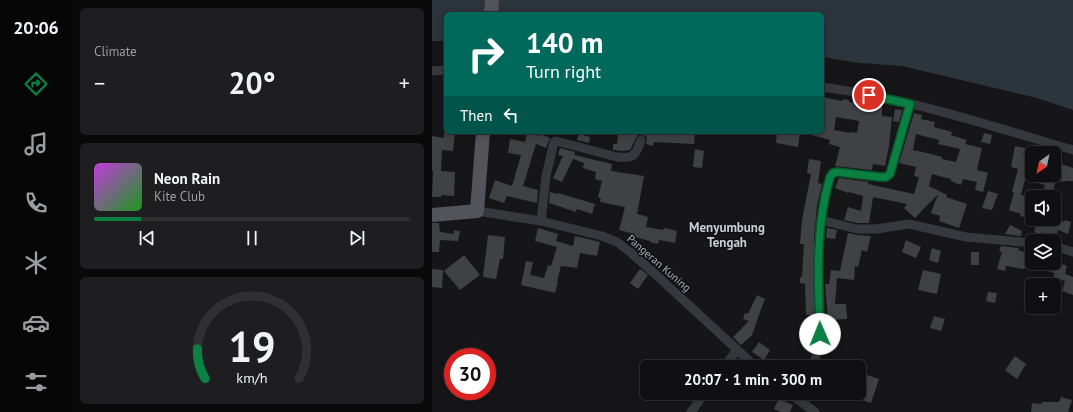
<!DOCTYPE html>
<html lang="en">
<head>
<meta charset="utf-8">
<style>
	:root { --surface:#101012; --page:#1e1e20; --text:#f1f3f6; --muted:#9c9d9f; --line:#303032; --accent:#0b8043 }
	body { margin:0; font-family:"PT Sans",sans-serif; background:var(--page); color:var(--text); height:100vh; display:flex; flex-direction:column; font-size:15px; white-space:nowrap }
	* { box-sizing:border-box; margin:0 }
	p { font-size:13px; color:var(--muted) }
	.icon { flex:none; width:22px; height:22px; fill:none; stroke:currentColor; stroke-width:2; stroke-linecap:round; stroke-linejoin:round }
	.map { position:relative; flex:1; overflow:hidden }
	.side { display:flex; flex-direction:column; gap:8px; padding:8px; background:#09090a; width:360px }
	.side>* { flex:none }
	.guide { position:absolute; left:12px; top:12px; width:380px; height:122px; border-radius:6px; box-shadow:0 2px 10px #0003,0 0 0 1px var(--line); background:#00695c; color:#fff; overflow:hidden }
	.needle { width:26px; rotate:213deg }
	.tools { position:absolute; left:593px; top:146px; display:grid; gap:8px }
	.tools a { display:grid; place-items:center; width:36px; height:36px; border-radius:6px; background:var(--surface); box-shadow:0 2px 10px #0003,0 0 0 1px var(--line); font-size:20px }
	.speed { position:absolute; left:12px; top:348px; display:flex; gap:8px; font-size:20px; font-weight:700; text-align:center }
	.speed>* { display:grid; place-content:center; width:52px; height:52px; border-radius:50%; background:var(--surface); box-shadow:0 2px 10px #0003,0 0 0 1px var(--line); line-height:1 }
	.speed .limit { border:6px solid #d22; background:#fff; color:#111 }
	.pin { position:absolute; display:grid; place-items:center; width:34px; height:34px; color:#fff; margin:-17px; border:2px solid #fff; border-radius:50%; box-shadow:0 1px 4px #0007 }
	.me { position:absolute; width:44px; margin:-22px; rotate:359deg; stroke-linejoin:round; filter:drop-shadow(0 0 3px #0008) }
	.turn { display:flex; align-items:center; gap:14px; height:84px; padding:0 16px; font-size:18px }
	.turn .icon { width:52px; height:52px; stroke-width:2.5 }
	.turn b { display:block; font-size:28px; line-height:34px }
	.then { display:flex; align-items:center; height:38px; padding:0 16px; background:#0003; gap:8px; font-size:15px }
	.big { font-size:30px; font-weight:800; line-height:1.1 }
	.side .widget { flex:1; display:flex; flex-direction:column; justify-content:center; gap:6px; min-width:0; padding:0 14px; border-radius:6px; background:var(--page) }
	.side .dial { align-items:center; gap:0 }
	.dial svg { height:104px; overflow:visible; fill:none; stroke:var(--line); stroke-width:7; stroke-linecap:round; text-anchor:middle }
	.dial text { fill:var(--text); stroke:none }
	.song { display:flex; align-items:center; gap:12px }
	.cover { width:48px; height:48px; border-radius:6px; background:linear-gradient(135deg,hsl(290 70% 55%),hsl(120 70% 35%)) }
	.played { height:4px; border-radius:2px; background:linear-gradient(90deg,var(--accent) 15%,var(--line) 15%) }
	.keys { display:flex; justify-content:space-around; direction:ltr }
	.heat { display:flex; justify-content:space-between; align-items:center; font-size:22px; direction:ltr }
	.trip { position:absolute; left:208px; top:360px; width:226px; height:40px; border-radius:6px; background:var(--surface); box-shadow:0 2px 10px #0003,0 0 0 1px var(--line); font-weight:800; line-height:40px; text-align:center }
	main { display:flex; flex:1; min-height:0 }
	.tabs { display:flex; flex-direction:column; width:72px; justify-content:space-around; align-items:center; background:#060607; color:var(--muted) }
	.tabs .icon { width:28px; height:28px }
	.tabs .selected { color:var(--accent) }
	.tabs b { font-size:18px; color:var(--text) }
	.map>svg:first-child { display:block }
</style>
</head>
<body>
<main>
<nav class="tabs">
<b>20:06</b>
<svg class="icon selected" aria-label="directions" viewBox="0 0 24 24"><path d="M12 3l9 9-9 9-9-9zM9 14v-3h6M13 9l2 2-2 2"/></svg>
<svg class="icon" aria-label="music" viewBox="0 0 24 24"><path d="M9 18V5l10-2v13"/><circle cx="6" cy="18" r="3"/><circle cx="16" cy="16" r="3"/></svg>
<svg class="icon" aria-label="phone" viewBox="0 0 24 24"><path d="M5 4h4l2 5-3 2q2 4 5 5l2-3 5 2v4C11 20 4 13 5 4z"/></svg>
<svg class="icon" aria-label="climate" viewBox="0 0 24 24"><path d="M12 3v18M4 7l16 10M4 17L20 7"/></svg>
<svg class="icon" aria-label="car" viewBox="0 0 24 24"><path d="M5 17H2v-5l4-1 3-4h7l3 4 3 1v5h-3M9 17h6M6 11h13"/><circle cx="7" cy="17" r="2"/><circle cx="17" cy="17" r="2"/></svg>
<svg class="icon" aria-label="filters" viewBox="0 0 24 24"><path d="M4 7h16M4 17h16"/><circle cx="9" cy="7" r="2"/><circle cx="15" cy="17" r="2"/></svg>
</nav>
<section class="side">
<div class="widget"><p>Climate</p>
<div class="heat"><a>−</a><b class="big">20°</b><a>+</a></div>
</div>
<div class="widget">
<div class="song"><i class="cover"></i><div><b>Neon Rain</b><p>Kite Club</p></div></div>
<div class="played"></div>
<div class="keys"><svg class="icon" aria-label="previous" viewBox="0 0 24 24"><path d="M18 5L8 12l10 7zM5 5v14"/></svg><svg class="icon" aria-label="pause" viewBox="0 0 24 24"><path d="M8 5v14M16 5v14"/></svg><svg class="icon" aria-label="next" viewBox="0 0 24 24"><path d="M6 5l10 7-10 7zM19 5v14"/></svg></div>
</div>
<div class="widget dial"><svg viewBox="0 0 100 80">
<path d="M14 69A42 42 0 1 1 86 69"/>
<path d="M14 69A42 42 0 0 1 8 46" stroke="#0b8043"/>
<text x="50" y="56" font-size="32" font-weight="700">19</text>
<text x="50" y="72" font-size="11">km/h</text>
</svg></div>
</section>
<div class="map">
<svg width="641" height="412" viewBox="0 0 641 412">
	<rect width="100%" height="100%" fill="#161618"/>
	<polygon fill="#2c353c" points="0,0 641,0 641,110 605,98 470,66 428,63 390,57 390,14 14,14 14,41 0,41"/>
	<g fill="#404145" fill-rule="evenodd">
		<path d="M390 97 410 101 411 99 417 100V102L429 104 442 105V102L450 103V116L460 117 457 146 453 166 441 164 440 170 403 166 408 147 397 144 398 140 375 134V132H390ZM404 117 427 121 425 133 419 132V133L402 130Z"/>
		<polygon points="463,109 470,110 467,122 461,121"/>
		<path d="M482 113 490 115 489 119 503 122 502 127 520 132 519 135 535 140 533 144 550 148 545 170 556 173 551 192 543 190 545 182 531 179 529 185 519 181V179L500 174 497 186 515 195 514 197 535 204 527 228 507 221 508 216 499 213 506 194 483 218 472 208 475 204 441 197 437 223H426L412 220 416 207 429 211 431 196 417 192 416 193 403 188 407 178 437 182 436 184 482 194 487 177 482 176 484 167 467 163ZM484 134 507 140 506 144 528 149 524 162 510 159V157L495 153 481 150Z"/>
		<polygon points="12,132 23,132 21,151 10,150 9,171 23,172 22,196 9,195 9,197 0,197 1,171 0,171 0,136 12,138"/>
		<polygon points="186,132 263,132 262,144 222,142 221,146 214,144 215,139 214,136 207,134 204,138 198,150 191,151 181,150 181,144 185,144"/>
		<polygon points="345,132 368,132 366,147 344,143"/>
		<polygon points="95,133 108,136 109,134 118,138 114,148 104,144 91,186 106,190 105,203 75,196 72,203 57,198 63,180 80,186 89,155 76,153 78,139 93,142"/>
		<polygon points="552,133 560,135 558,144 549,142"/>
		<polygon points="147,134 158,137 157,143 145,140"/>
		<polygon points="604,145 612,148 611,153 591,153 591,154 600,156 600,173 595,172 589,195 600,197 600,219 588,216 589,214 577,210 582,193 580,192 586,169 579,167 583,146 603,150"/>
		<polygon points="128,148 143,152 142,155 180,164 179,171 212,176 205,214 216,217 214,227 231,230 232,228 245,231 243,243 227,240 226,244 218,242 218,241 199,236 199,233 187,230 193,207 168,202 169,199 166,197 170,181 163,179 164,172 151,168 152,163 141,159 130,182 121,178 131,156 126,155"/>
		<polygon points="263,149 272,151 270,168 261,167"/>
		<polygon points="377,159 389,161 386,183 390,184 385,206 382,237 382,315 374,315 373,284 368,283 368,277 370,277 372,244 368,244 370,220 379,174 375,173"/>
		<polygon points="629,164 641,168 641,181 633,181 633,182 624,180 619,197 610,197 613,185 605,183 606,175 622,175 622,171 627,173"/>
		<polygon points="556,191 566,194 560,210 550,208"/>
		<polygon points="118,192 126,194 126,193 163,204 160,214 145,209 144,212 117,203"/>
		<polygon points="623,218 632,222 633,220 639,222 636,234 626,230 624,236 617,234 616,235 609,232 609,234 602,232 605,220 621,225"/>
		<polygon points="0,223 7,223 8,232 22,234 22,230 28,231 26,241 8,240 7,252 0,252"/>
		<polygon points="578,225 590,231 589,236 573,234"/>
		<polygon points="106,228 126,234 124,241 141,246 143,236 168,242 165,256 148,253 145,268 129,266 125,281 126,282 123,293 89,285 94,261 101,262 98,275 112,278 116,265 119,266 125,247 103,241"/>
		<polygon points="395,228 405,230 403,239 394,238"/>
		<polygon points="416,233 425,235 439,236 435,252 430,250 426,267 423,266 422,280 405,278 403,304 414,304 415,319 396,320 393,284 397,284 399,270 408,271"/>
		<polygon points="56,235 73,237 71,259 68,259 64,279 51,277"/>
		<polygon points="474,240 489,247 484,258 470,252"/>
		<polygon points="569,246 587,248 586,250 600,254 600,263 622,263 622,261 635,266 633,274 641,277 641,295 630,291 633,281 622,277 622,273 610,269 609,271 592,268 592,269 574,266 573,271 565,269 570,252 567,251"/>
		<polygon points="500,248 509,251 506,263 497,260"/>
		<rect x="539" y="252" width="8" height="13"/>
		<polygon points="32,255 48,275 28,290 12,271"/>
		<polygon points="0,269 11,270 10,288 0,287"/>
		<polygon points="208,269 216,275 206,289 198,283"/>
		<polygon points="491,270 509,274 505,294 486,290"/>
		<polygon points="556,292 565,293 563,303 554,301"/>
		<polygon points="325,295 333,299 328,312 320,335 309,345 301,337 317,321 311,319 313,313 316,314"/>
		<polygon points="502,316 513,319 509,331 498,328"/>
		<polygon points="327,342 338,350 332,360 320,352"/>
		<polygon points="583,356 594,364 585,379 573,370"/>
		<polygon points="435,375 447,379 439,403 427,399"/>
		<polygon points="629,397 640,400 636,412 599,412 600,403 610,404 610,402 627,402"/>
		<polygon points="347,399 361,405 358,412 349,412 342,409"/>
	</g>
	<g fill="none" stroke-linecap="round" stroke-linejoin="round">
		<g stroke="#37383d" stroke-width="9">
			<polyline points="0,71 14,70"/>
			<path d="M390 87C475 98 559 126 641 150"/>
			<polyline points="45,211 109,221 170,236 185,242 198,252 222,273 324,367"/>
			<polyline points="389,220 425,229 444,229 477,224 534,237 600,243"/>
			<path d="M109 221 114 176 122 142 124 141 128 142 185 157C202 159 204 155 209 140"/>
			<polyline points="622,246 641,252"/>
			<polyline points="292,367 305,350"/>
			<path d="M381 367C393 333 386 294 387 258 387 230 390 203 398 177L401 173 405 172 449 177H454L458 174 478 104"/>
			<polyline points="357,393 383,412"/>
			<polyline points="259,412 273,393"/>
		</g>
		<g stroke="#53555c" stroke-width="14">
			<polyline points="59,14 60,0"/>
			<polyline points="0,215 45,211 51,132"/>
		</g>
	</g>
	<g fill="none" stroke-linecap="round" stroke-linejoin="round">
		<defs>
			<path id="route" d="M388 334C386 281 383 228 398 177L401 173 405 172 448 177H454L458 174 478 104 437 95"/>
		</defs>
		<use href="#route" stroke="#07532c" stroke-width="10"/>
		<use href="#route" stroke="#0b8043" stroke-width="7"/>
	</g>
	<g text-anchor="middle" stroke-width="3" stroke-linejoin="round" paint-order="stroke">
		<g font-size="11" fill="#a8adb8" stroke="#111113">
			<text transform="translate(227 263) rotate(41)" y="4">Pangeran Kuning</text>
		</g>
		<g font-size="13" font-weight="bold" fill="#c9ccd4" stroke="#111113">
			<text x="295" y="232">Menyumbung<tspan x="295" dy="15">Tengah</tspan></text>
		</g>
	</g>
</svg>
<div class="tools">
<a><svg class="needle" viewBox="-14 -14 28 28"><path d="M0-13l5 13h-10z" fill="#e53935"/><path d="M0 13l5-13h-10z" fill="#9c9d9f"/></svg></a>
<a><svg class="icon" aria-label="sound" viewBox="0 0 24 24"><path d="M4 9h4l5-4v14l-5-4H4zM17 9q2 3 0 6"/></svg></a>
<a><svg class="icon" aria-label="layers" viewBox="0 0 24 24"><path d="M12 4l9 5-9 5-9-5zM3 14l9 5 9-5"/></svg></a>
<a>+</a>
</div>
<div class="speed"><div class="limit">30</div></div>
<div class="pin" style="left:437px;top:95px;background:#d93025"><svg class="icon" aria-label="arrive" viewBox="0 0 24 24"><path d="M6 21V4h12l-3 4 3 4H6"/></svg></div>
<svg class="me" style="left:388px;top:334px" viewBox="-20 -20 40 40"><circle r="19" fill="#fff"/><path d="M0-13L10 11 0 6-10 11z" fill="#0b8043"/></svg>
<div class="trip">20:07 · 1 min · 300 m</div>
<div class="guide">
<div class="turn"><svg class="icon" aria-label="right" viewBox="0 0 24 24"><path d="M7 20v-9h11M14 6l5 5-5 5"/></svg><div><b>140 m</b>Turn right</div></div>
<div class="then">Then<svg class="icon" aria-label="left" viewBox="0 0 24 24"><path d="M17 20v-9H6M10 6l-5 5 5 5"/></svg></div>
</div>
</div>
</main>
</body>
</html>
